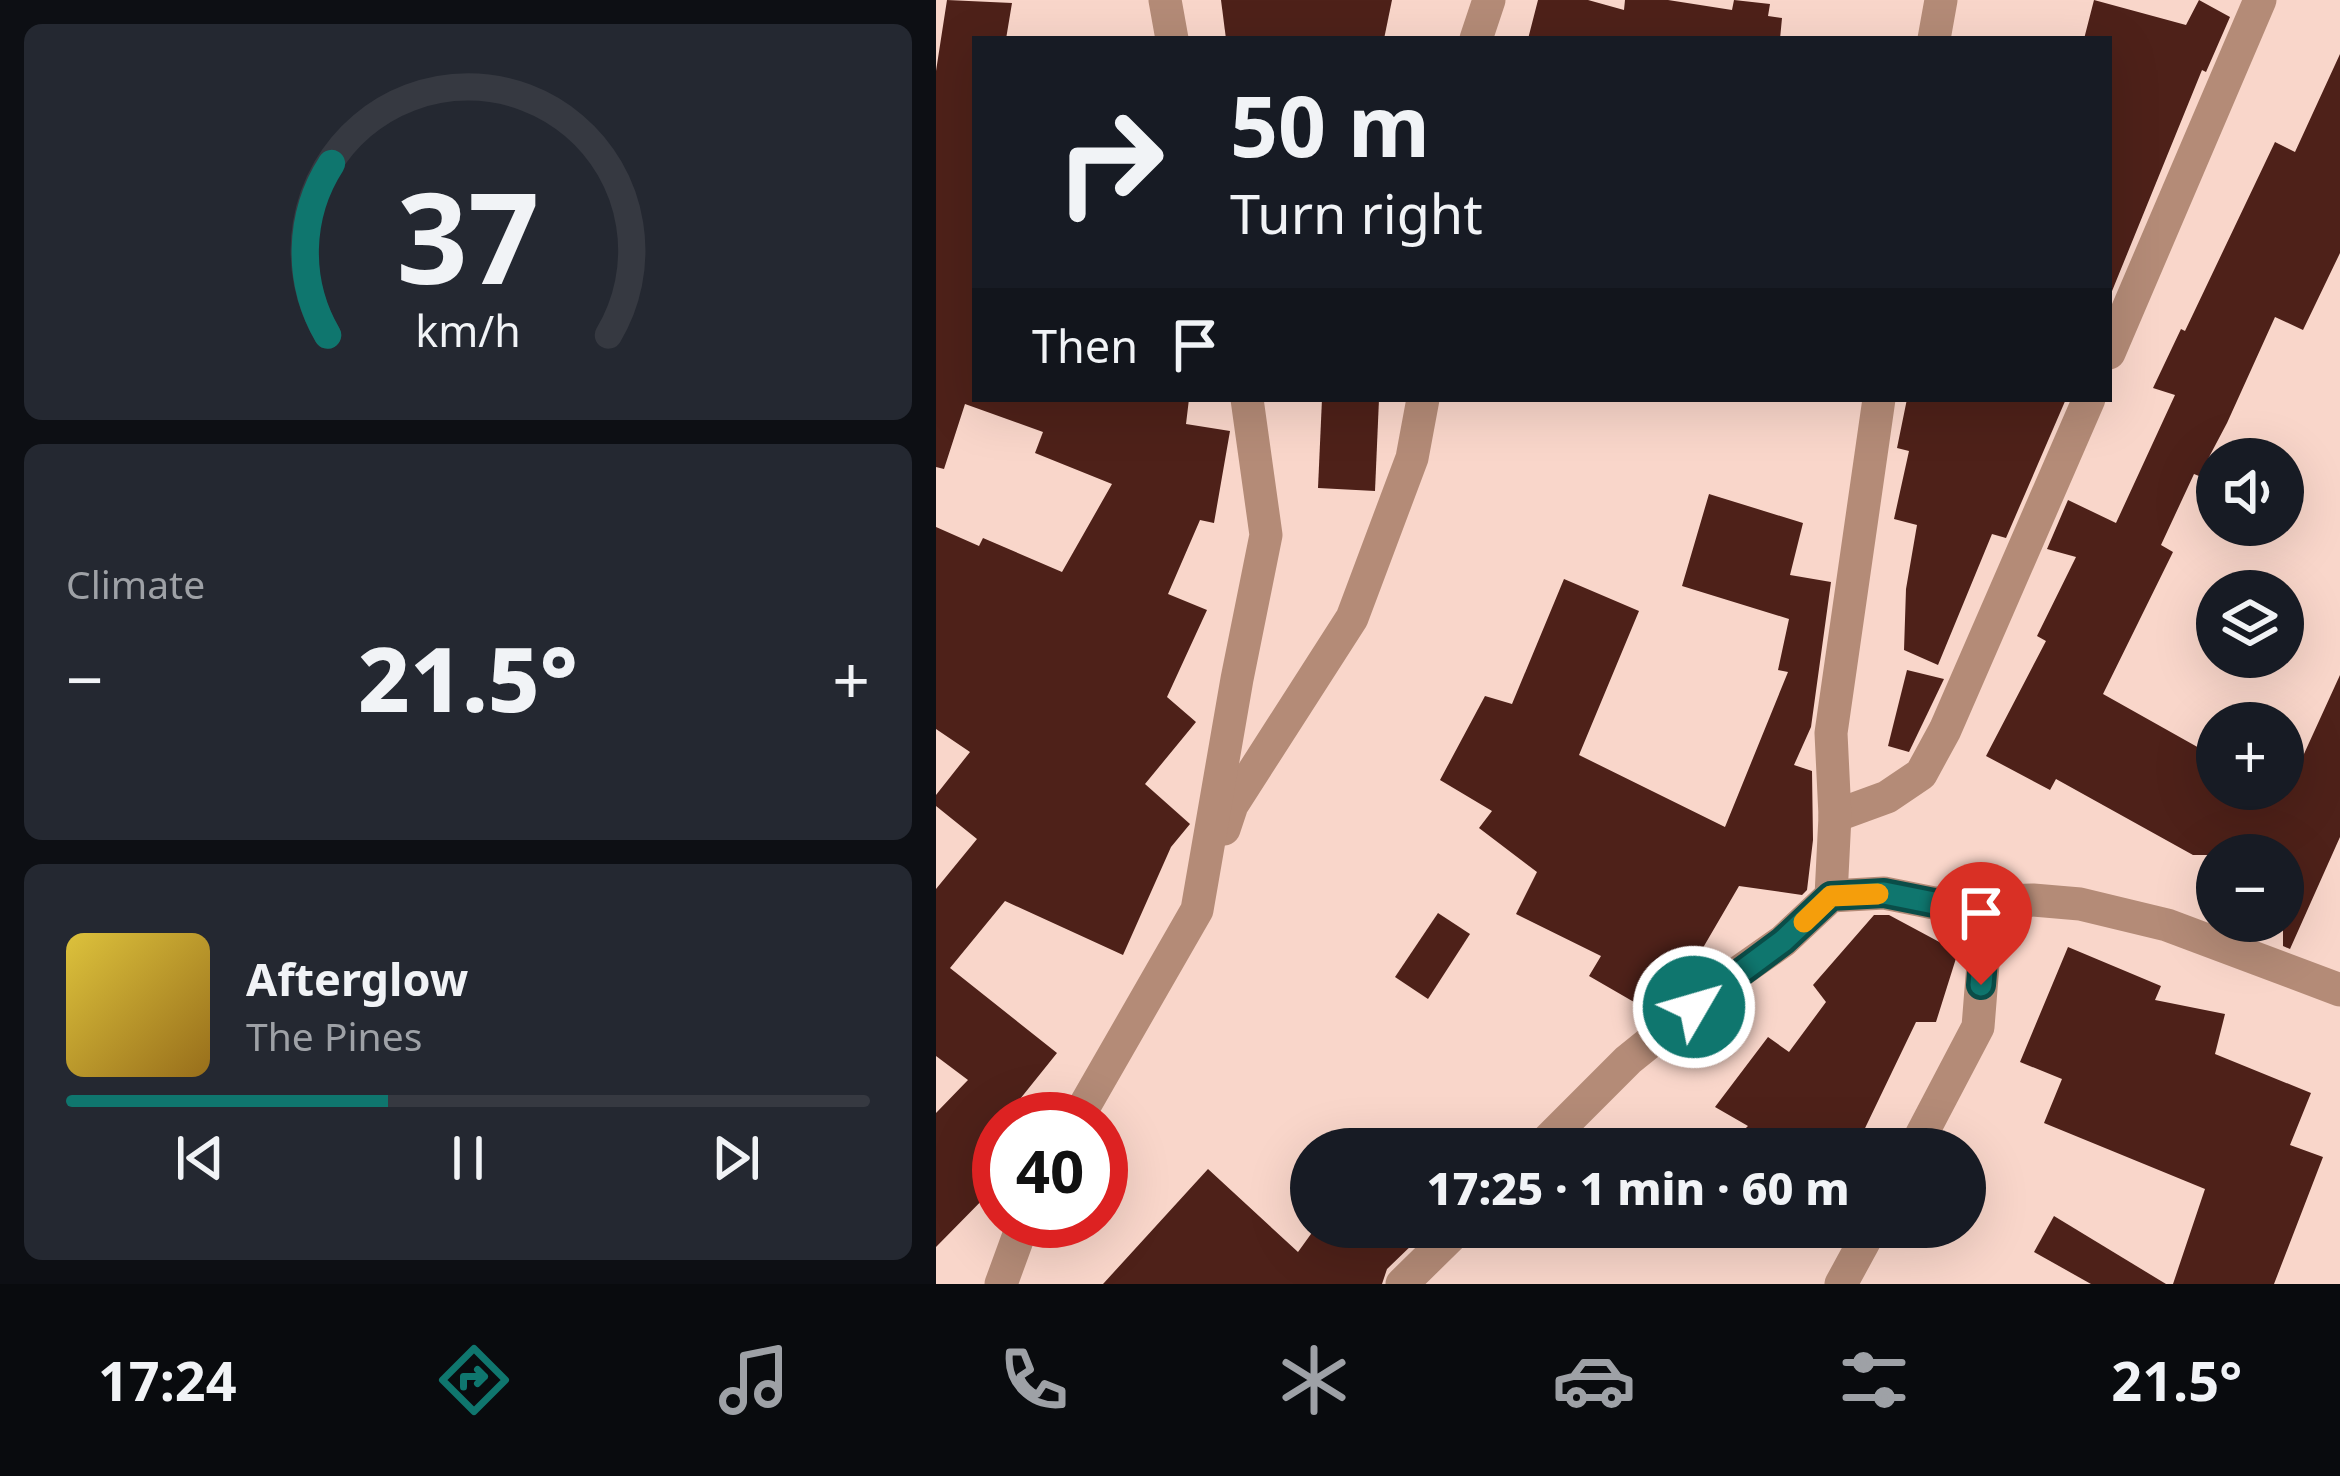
<!DOCTYPE html>
<html lang="en">
<head>
<meta charset="utf-8">
<style>
	:root { --surface:#171b24; --page:#242831; --text:#f1f3f6; --muted:#9ea1a6; --line:#363941; --accent:#0f766e }
	body { margin:0; font-family:"Noto Sans",sans-serif; background:var(--page); color:var(--text); height:100vh; display:flex; flex-direction:column; font-size:45px; white-space:nowrap }
	* { box-sizing:border-box; margin:0 }
	p { font-size:39px; color:var(--muted) }
	.icon { flex:none; width:66px; height:66px; fill:none; stroke:currentColor; stroke-width:2; stroke-linecap:round; stroke-linejoin:round }
	.map { position:relative; flex:1; overflow:hidden }
	.side { display:flex; flex-direction:column; gap:24px; padding:24px; background:#0d0f14; width:936px }
	.side>* { flex:none }
	.hud { position:absolute; left:36px; top:36px; width:1140px; height:366px; border-radius:0px; box-shadow:0 12px 48px #0002; background:#171b24; color:var(--text); overflow:hidden }
	.fabs { position:absolute; left:1260px; top:438px; display:grid; gap:24px }
	.fabs a { display:grid; place-items:center; width:108px; height:108px; border-radius:50%; background:var(--surface); box-shadow:0 12px 48px #0002; font-size:60px }
	.speed { position:absolute; left:36px; top:1092px; display:flex; gap:24px; font-size:60px; font-weight:700; text-align:center }
	.speed>* { display:grid; place-content:center; width:156px; height:156px; border-radius:50%; background:var(--surface); box-shadow:0 12px 48px #0002; line-height:1 }
	.speed .limit { border:18px solid #d22; background:#fff; color:#111 }
	.pin { position:absolute; display:grid; place-items:center; width:102px; height:102px; color:#fff; margin:-123px -51px; border-radius:50% 50% 50% 0; rotate:-45deg; box-shadow:0 0 12px #0007 }
	.pin .icon { rotate:45deg }
	.me { position:absolute; width:132px; margin:-66px; rotate:52deg; stroke-linejoin:round; filter:drop-shadow(0 0 9px #0008) }
	.turn { display:flex; align-items:center; gap:42px; height:252px; padding:0 60px; font-size:54px }
	.turn .icon { width:156px; height:156px; stroke-width:2.5 }
	.turn b { display:block; font-size:84px; line-height:102px }
	.then { display:flex; align-items:center; height:114px; padding:0 60px; background:#0003; gap:24px; font-size:45px }
	.big { font-size:90px; font-weight:800; line-height:1.1 }
	.side .card { flex:1; display:flex; flex-direction:column; justify-content:center; gap:18px; min-width:0; padding:0 42px; border-radius:18px; background:var(--page) }
	.side .dial { align-items:center; gap:0 }
	.dial svg { height:312px; overflow:visible; fill:none; stroke:var(--line); stroke-width:7; stroke-linecap:round; text-anchor:middle }
	.dial text { fill:var(--text); stroke:none }
	.song { display:flex; align-items:center; gap:36px }
	.cover { width:144px; height:144px; border-radius:18px; background:linear-gradient(135deg,hsl(50 70% 55%),hsl(40 70% 35%)) }
	.played { height:12px; border-radius:6px; background:linear-gradient(90deg,var(--accent) 40%,var(--line) 40%) }
	.keys { display:flex; justify-content:space-around; direction:ltr }
	.heat { display:flex; justify-content:space-between; align-items:center; font-size:66px; direction:ltr }
	.trip { position:absolute; left:354px; top:1128px; width:696px; height:120px; border-radius:60px; background:var(--surface); box-shadow:0 12px 48px #0002; font-weight:800; line-height:120px; text-align:center }
	.tab-bar { display:flex; height:192px; justify-content:space-around; align-items:center; background:#090b0e; color:var(--muted) }
	.tab-bar .icon { width:84px; height:84px }
	.tab-bar .selected { color:var(--accent) }
	.tab-bar b { font-size:54px; color:var(--text) }
	main { display:flex; flex:1; min-height:0 }
	.map>svg:first-child { display:block }
</style>
</head>
<body>
<main>
<section class="side">
<div class="card dial"><svg viewBox="0 0 100 80">
<path d="M14 69A42 42 0 1 1 86 69"/>
<path d="M14 69A42 42 0 0 1 15 25" stroke="#0f766e"/>
<text x="50" y="56" font-size="32" font-weight="700">37</text>
<text x="50" y="72" font-size="11">km/h</text>
</svg></div>
<div class="card"><p>Climate</p>
<div class="heat"><a>−</a><b class="big">21.5°</b><a>+</a></div>
</div>
<div class="card">
<div class="song"><i class="cover"></i><div><b>Afterglow</b><p>The Pines</p></div></div>
<div class="played"></div>
<div class="keys"><svg class="icon" aria-label="previous" viewBox="0 0 24 24"><path d="M18 5L8 12l10 7zM5 5v14"/></svg><svg class="icon" aria-label="pause" viewBox="0 0 24 24"><path d="M8 5v14M16 5v14"/></svg><svg class="icon" aria-label="next" viewBox="0 0 24 24"><path d="M6 5l10 7-10 7zM19 5v14"/></svg></div>
</div>
</section>
<div class="map">
<svg width="1404" height="1284" viewBox="0 0 1404 1284">
	<rect width="100%" height="100%" fill="#f9d6ca"/>
	<g fill="#4e2119">
		<polygon points="11,0 76,3 70,39 39,39 39,399 253,399 250,424 294,431 278,523 264,520 232,594 271,610 231,697 260,722 209,784 254,824 235,847 187,955 69,901 14,968 121,1053 68,1119 63,1119 63,1126 41,1153 63,1174 63,1183 0,1247 0,1113 32,1080 0,1056 0,889 41,839 0,806 0,795 34,752 0,729 0,527 43,546 47,538 126,572 176,484 99,453 107,432 29,404 8,469 0,467 0,71"/>
		<polygon points="285,0 456,0 448,39 290,39"/>
		<polygon points="602,0 652,0 688,10 689,0 732,0 796,10 798,0 834,4 832,16 846,18 844,39 592,39"/>
		<polygon points="1158,0 1250,25 1263,0 1294,17 1270,72 1266,70 1174,296 1173,39 1148,39"/>
		<polygon points="1404,54 1404,253 1367,330 1339,317 1291,423 1263,476 1258,474 1225,545 1237,552 1167,694 1281,758 1281,789 1352,789 1404,675 1404,837 1354,949 1347,946 1347,855 1257,855 1120,779 1114,790 1050,756 1110,641 1101,636 1140,557 1111,549 1132,500 1180,523 1239,395 1217,388 1245,329 1249,331 1339,142 1359,152"/>
		<polygon points="386,399 443,399 439,491 382,488"/>
		<polygon points="971,399 1130,399 1070,538 1056,534 1002,665 968,650 970,589 981,525 958,519 973,451 961,448"/>
		<polygon points="773,494 867,523 854,575 895,582 875,727 858,765 876,771 877,840 871,890 866,895 803,886 740,994 717,1013 653,976 665,956 580,914 601,872 543,828 556,811 504,780 549,696 576,704 628,579 703,611 643,755 789,827 852,672 842,670 853,619 746,586"/>
		<polygon points="971,670 1008,679 973,752 952,746"/>
		<polygon points="502,913 534,934 492,999 459,977"/>
		<polygon points="938,915 953,915 1022,952 1000,1022 980,1022 919,1149 788,1149 812,1126 779,1107 832,1037 853,1052 890,1002 877,985"/>
		<polygon points="1132,947 1225,986 1219,1000 1289,1014 1279,1054 1375,1093 1354,1145 1387,1157 1338,1284 1237,1284 1269,1189 1108,1123 1126,1079 1084,1062"/>
		<polygon points="272,1169 362,1252 380,1227 459,1227 480,1241 451,1269 446,1284 167,1284"/>
		<polygon points="1118,1216 1230,1284 1155,1284 1098,1252"/>
	</g>
	<g fill="none" stroke-linecap="round" stroke-linejoin="round">
		<g stroke="#b48b77" stroke-width="33">
			<polyline points="229,0 236,39"/>
			<polyline points="540,39 553,0"/>
			<polyline points="998,39 1005,0"/>
			<polyline points="1173,353 1324,0"/>
			<polyline points="899,816 951,797 985,774 1009,730 1153,399"/>
			<polyline points="288,829 296,805 416,618 476,458 487,399"/>
			<polyline points="895,896 899,816 895,733 943,399"/>
			<polyline points="141,1119 261,910 301,679 330,535 311,399"/>
			<polyline points="978,1149 1042,1027 1052,901"/>
			<polyline points="65,1284 88,1221"/>
			<polyline points="905,1284 936,1227"/>
		</g>
		<g stroke="#b48b77" stroke-width="33">
			<polyline points="603,1149 692,1060 790,981 847,941 895,896 948,893 998,903 1097,900 1144,904 1231,925 1404,990"/>
			<polyline points="466,1284 524,1227"/>
		</g>
	</g>
	<g fill="none" stroke-linecap="round" stroke-linejoin="round">
		<defs>
			<polyline id="route" points="758,1007 847,941 895,896 948,893 998,903 1052,901 1045,985"/>
		</defs>
		<use href="#route" stroke="#0a4d48" stroke-width="30"/>
		<use href="#route" stroke="#0f766e" stroke-width="21"/>
		<polyline stroke="#f59e0b" stroke-width="21" points="868,922 895,896 942,894"/>
	</g>
</svg>
<div class="fabs">
<a><svg class="icon" aria-label="sound" viewBox="0 0 24 24"><path d="M4 9h4l5-4v14l-5-4H4zM17 9q2 3 0 6"/></svg></a>
<a><svg class="icon" aria-label="layers" viewBox="0 0 24 24"><path d="M12 4l9 5-9 5-9-5zM3 14l9 5 9-5"/></svg></a>
<a>+</a>
<a>−</a>
</div>
<div class="speed"><div class="limit">40</div></div>
<div class="pin" style="left:1045px;top:985px;background:#d93025"><svg class="icon" aria-label="arrive" viewBox="0 0 24 24"><path d="M6 21V4h12l-3 4 3 4H6"/></svg></div>
<svg class="me" style="left:758px;top:1007px" viewBox="-20 -20 40 40"><circle r="17" fill="#0f766e" stroke="#fff" stroke-width="3"/><path d="M0-11L8 9 0 5-8 9z" fill="#fff"/></svg>
<div class="trip">17:25 · 1 min · 60 m</div>
<div class="hud">
<div class="turn"><svg class="icon" aria-label="right" viewBox="0 0 24 24"><path d="M7 20v-9h11M14 6l5 5-5 5"/></svg><div><b>50 m</b>Turn right</div></div>
<div class="then">Then<svg class="icon" aria-label="arrive" viewBox="0 0 24 24"><path d="M6 21V4h12l-3 4 3 4H6"/></svg></div>
</div>
</div>
</main>
<nav class="tab-bar">
<b>17:24</b>
<svg class="icon selected" aria-label="directions" viewBox="0 0 24 24"><path d="M12 3l9 9-9 9-9-9zM9 14v-3h6M13 9l2 2-2 2"/></svg>
<svg class="icon" aria-label="music" viewBox="0 0 24 24"><path d="M9 18V5l10-2v13"/><circle cx="6" cy="18" r="3"/><circle cx="16" cy="16" r="3"/></svg>
<svg class="icon" aria-label="phone" viewBox="0 0 24 24"><path d="M5 4h4l2 5-3 2q2 4 5 5l2-3 5 2v4C11 20 4 13 5 4z"/></svg>
<svg class="icon" aria-label="climate" viewBox="0 0 24 24"><path d="M12 3v18M4 7l16 10M4 17L20 7"/></svg>
<svg class="icon" aria-label="car" viewBox="0 0 24 24"><path d="M5 17H2v-5l4-1 3-4h7l3 4 3 1v5h-3M9 17h6M6 11h13"/><circle cx="7" cy="17" r="2"/><circle cx="17" cy="17" r="2"/></svg>
<svg class="icon" aria-label="filters" viewBox="0 0 24 24"><path d="M4 7h16M4 17h16"/><circle cx="9" cy="7" r="2"/><circle cx="15" cy="17" r="2"/></svg>
<b>21.5°</b>
</nav>
</body>
</html>
